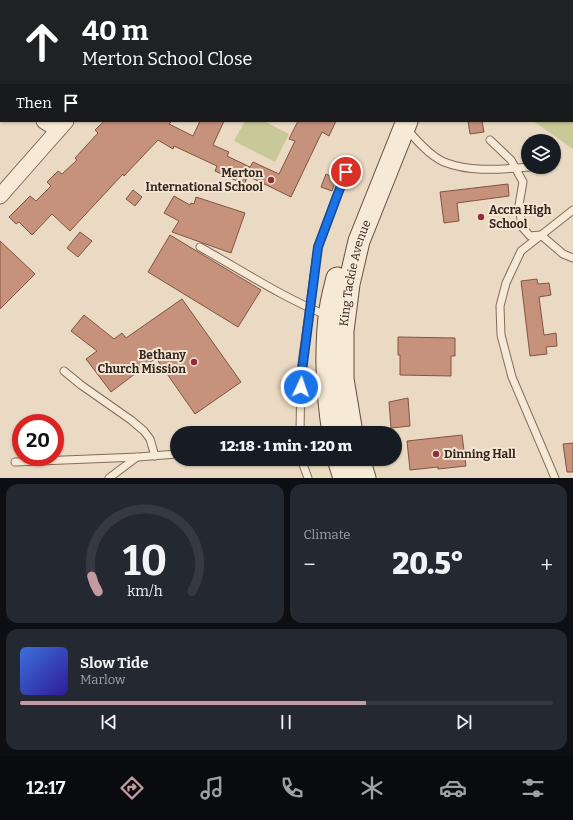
<!DOCTYPE html>
<html lang="en">
<head>
<meta charset="utf-8">
<style>
	:root { --surface:#171b24; --page:#242831; --text:#f1f3f6; --muted:#9ea1a6; --line:#363941; --accent:#c49ba2 }
	body { margin:0; font-family:Bitter,serif; background:var(--page); color:var(--text); height:100vh; display:flex; flex-direction:column; font-size:15px; white-space:nowrap }
	* { box-sizing:border-box; margin:0 }
	p { font-size:13px; color:var(--muted) }
	.icon { flex:none; width:22px; height:22px; fill:none; stroke:currentColor; stroke-width:2; stroke-linecap:round; stroke-linejoin:round }
	.map { position:relative; height:478px; overflow:hidden }
	.drawer { display:flex; flex-direction:column; gap:6px; padding:6px; background:#0d0f14; flex:1 }
	.drawer>* { flex:none }
	.guide { position:absolute; left:0px; top:0px; width:573px; height:122px; box-shadow:0 1px 3px #0004; background:#202124; color:#fff; overflow:hidden }
	.buttons { position:absolute; left:521px; top:134px; display:grid; gap:8px }
	.buttons a { display:grid; place-items:center; width:40px; height:40px; border-radius:50%; background:var(--surface); box-shadow:0 1px 3px #0004; font-size:20px }
	.speed { position:absolute; left:12px; top:414px; display:flex; gap:8px; font-size:20px; font-weight:700; text-align:center }
	.speed>* { display:grid; place-content:center; width:52px; height:52px; border-radius:50%; background:var(--surface); box-shadow:0 1px 3px #0004; line-height:1 }
	.speed .limit { border:6px solid #d22; background:#fff; color:#111 }
	.pin { position:absolute; display:grid; place-items:center; width:34px; height:34px; color:#fff; margin:-17px; border:2px solid #fff; border-radius:50%; box-shadow:0 1px 4px #0007 }
	.me { position:absolute; width:44px; margin:-22px; rotate:3deg; stroke-linejoin:round; filter:drop-shadow(0 0 3px #0008) }
	.turn { display:flex; align-items:center; gap:14px; height:84px; padding:0 16px; font-size:18px }
	.turn .icon { width:52px; height:52px; stroke-width:2.5 }
	.turn b { display:block; font-size:28px; line-height:34px }
	.then { display:flex; align-items:center; height:38px; padding:0 16px; background:#0003; gap:8px; font-size:15px }
	.big { font-size:30px; font-weight:800; line-height:1.1 }
	.drawer .card { flex:1; display:flex; flex-direction:column; justify-content:center; gap:6px; min-width:0; padding:0 14px; border-radius:12px; background:var(--page) }
	.drawer .dial { align-items:center; gap:0 }
	.dial svg { height:104px; overflow:visible; fill:none; stroke:var(--line); stroke-width:7; stroke-linecap:round; text-anchor:middle }
	.dial text { fill:var(--text); stroke:none }
	.song { display:flex; align-items:center; gap:12px }
	.cover { width:48px; height:48px; border-radius:6px; background:linear-gradient(135deg,hsl(220 70% 55%),hsl(250 70% 35%)) }
	.played { height:4px; border-radius:2px; background:linear-gradient(90deg,var(--accent) 65%,var(--line) 65%) }
	.keys { display:flex; justify-content:space-around; direction:ltr }
	.heat { display:flex; justify-content:space-between; align-items:center; font-size:22px; direction:ltr }
	.drawer .tiles { flex:1; display:grid; gap:6px; grid-template-columns:1fr 1fr }
	.card:last-child { grid-column:span 2 }
	.trip { position:absolute; left:170px; top:426px; width:232px; height:40px; border-radius:20px; background:var(--surface); box-shadow:0 1px 3px #0004; font-weight:800; line-height:40px; text-align:center }
	.tabs { display:flex; height:64px; justify-content:space-around; align-items:center; background:#090b0e; color:var(--muted) }
	.tabs .icon { width:28px; height:28px }
	.tabs .on { color:var(--accent) }
	.tabs b { font-size:18px; color:var(--text) }
	.map>svg:first-child { display:block }
</style>
</head>
<body>
<div class="map">
<svg width="573" height="478" viewBox="0 0 573 478">
	<rect width="100%" height="100%" fill="#ebdac3"/>
	<g fill="#c8c898">
		<polygon points="573,29 573,149 533,121 572,121"/>
		<polygon points="245,121 264,121 289,134 275,162 234,141"/>
	</g>
	<g fill="#c6927b" stroke="#815443">
		<polygon points="104,121 172,121 169,124 193,136 200,121 224,121 213,145 229,152 227,156 250,167 253,162 279,174 295,141 289,139 298,121 336,121 329,136 322,132 291,197 248,176 244,184 215,171 217,166 174,146 173,149 158,140 124,176 123,174 70,231 52,214 32,235 19,222 16,224 9,217 30,196 36,201 51,186 47,182 58,171 62,174 77,160 75,158 98,133 95,130"/>
		<polygon points="468,121 482,121 484,132 470,134"/>
		<polygon points="326,174 336,179 332,191 321,187"/>
		<polygon points="508,184 509,196 457,203 459,221 444,223 440,192"/>
		<polygon points="133,190 142,197 135,206 126,199"/>
		<polygon points="174,196 190,205 191,203 194,204 196,197 245,213 231,253 172,232 179,221 164,213"/>
		<polygon points="80,232 92,241 78,257 67,248"/>
		<polygon points="170,235 261,290 238,327 148,272"/>
		<polygon points="0,241 35,274 0,309"/>
		<polygon points="537,279 538,284 549,283 551,295 539,297 544,335 556,333 557,346 546,347 547,354 530,356 521,281"/>
		<polygon points="182,299 241,382 195,414 156,358 111,392 86,359 97,351 71,331 84,315 114,339 122,333 126,338"/>
		<polygon points="398,337 455,338 455,356 451,356 451,376 400,375 400,355 398,355"/>
		<polygon points="408,398 410,426 391,428 389,402"/>
		<polygon points="462,435 466,466 438,469 438,467 410,470 407,441"/>
		<polygon points="573,443 573,472 567,472 563,444"/>
	</g>
	<g fill="none" stroke-linecap="round" stroke-linejoin="round">
		<defs>
			<g id="lane">
				<path d="M407 129C417 141 430 156 444 162 472 173 502 169 530 167"/>
				<polyline points="490,140 511,160 523,182 519,205 522,227 530,236 541,235 563,254 573,258"/>
				<path d="M200 247C241 270 282 297 326 315"/>
				<polyline points="64,371 81,385 131,420 144,431 150,439 155,456"/>
				<polyline points="300,433 301,371 318,247 346,172"/>
				<polyline points="301,459 308,478"/>
				<polyline points="15,462 138,457 177,454"/>
				<polyline points="109,478 137,457"/>
				<polyline points="555,478 512,377 501,335 500,306 506,283 521,251 573,210"/>
			</g>
			<g id="street">
				<polyline points="131,0 133,1"/>
				<polyline points="177,1 178,0"/>
				<polyline points="0,93 1,94"/>
				<polyline points="44,121 58,130"/>
				<polyline points="0,196 66,121"/>
			</g>
			<g id="secondary">
				<polyline points="443,1 444,0"/>
				<polyline points="459,1 459,0"/>
				<path d="M333 433C327 395 325 355 329 317 330 304 334 290 337 278"/>
				<path id="s1" d="M352 433 343 379V331L349 284 359 241 407 121"/>
				<polyline points="338,459 344,478"/>
				<polyline points="359,459 365,478"/>
			</g>
		</defs>
		<use href="#lane" stroke="#836c5b" stroke-width="9"/>
		<use href="#street" stroke="#836c5b" stroke-width="17"/>
		<use href="#secondary" stroke="#654d3e" stroke-width="23"/>
		<use href="#lane" stroke="#f6e9d5" stroke-width="7"/>
		<use href="#street" stroke="#f6e9d5" stroke-width="15"/>
		<use href="#secondary" stroke="#f6e9d5" stroke-width="21"/>
	</g>
	<g fill="none" stroke-linecap="round" stroke-linejoin="round">
		<defs>
			<polyline id="route" points="301,387 302,371 318,247 346,172"/>
		</defs>
		<use href="#route" stroke="#114b97" stroke-width="10"/>
		<use href="#route" stroke="#1a73e8" stroke-width="7"/>
	</g>
	<g fill="#8e2f3b" stroke="#f3e5d2" stroke-width="1.5">
		<circle cx="271" cy="180" r="4"/>
		<circle cx="481" cy="217" r="4"/>
		<circle cx="194" cy="362" r="4"/>
		<circle cx="436" cy="454" r="4"/>
	</g>
	<g text-anchor="middle" stroke-width="4" stroke-linejoin="round" paint-order="stroke">
		<g font-size="12" font-weight="bold" fill="#34261e" stroke="#f3e5d2" text-anchor="end">
			<text x="263" y="177">Merton<tspan x="263" dy="14">International School</tspan></text>
			<text x="489" y="214" text-anchor="start">Accra High<tspan x="489" dy="14">School</tspan></text>
			<text x="186" y="359">Bethany<tspan x="186" dy="14">Church Mission</tspan></text>
			<text x="444" y="458" text-anchor="start">Dinning Hall</text>
		</g>
		<g font-size="12" fill="#34261e" stroke="#f3e5d2">
			<text dy="4" stroke="none"><textPath href="#s1" startOffset="162">King Tackie Avenue</textPath></text>
		</g>
	</g>
</svg>
<div class="buttons">
<a><svg class="icon" aria-label="layers" viewBox="0 0 24 24"><path d="M12 4l9 5-9 5-9-5zM3 14l9 5 9-5"/></svg></a>
</div>
<div class="speed"><div class="limit">20</div></div>
<div class="pin" style="left:346px;top:172px;background:#d93025"><svg class="icon" aria-label="arrive" viewBox="0 0 24 24"><path d="M6 21V4h12l-3 4 3 4H6"/></svg></div>
<svg class="me" style="left:301px;top:387px" viewBox="-20 -20 40 40"><circle r="17" fill="#1a73e8" stroke="#fff" stroke-width="3"/><path d="M0-11L8 9 0 5-8 9z" fill="#fff"/></svg>
<div class="trip">12:18 · 1 min · 120 m</div>
<div class="guide">
<div class="turn"><svg class="icon" aria-label="ahead" viewBox="0 0 24 24"><path d="M12 20V5M6 11l6-6 6 6"/></svg><div><b>40 m</b>Merton School Close</div></div>
<div class="then">Then<svg class="icon" aria-label="arrive" viewBox="0 0 24 24"><path d="M6 21V4h12l-3 4 3 4H6"/></svg></div>
</div>
</div>
<section class="drawer">
<div class="tiles">
<div class="card dial"><svg viewBox="0 0 100 80">
<path d="M14 69A42 42 0 1 1 86 69"/>
<path d="M14 69A42 42 0 0 1 9 57" stroke="#c49ba2"/>
<text x="50" y="56" font-size="32" font-weight="700">10</text>
<text x="50" y="72" font-size="11">km/h</text>
</svg></div>
<div class="card"><p>Climate</p>
<div class="heat"><a>−</a><b class="big">20.5°</b><a>+</a></div>
</div>
<div class="card">
<div class="song"><i class="cover"></i><div><b>Slow Tide</b><p>Marlow</p></div></div>
<div class="played"></div>
<div class="keys"><svg class="icon" aria-label="previous" viewBox="0 0 24 24"><path d="M18 5L8 12l10 7zM5 5v14"/></svg><svg class="icon" aria-label="pause" viewBox="0 0 24 24"><path d="M8 5v14M16 5v14"/></svg><svg class="icon" aria-label="next" viewBox="0 0 24 24"><path d="M6 5l10 7-10 7zM19 5v14"/></svg></div>
</div>
</div>
</section>
<nav class="tabs">
<b>12:17</b>
<svg class="icon on" aria-label="directions" viewBox="0 0 24 24"><path d="M12 3l9 9-9 9-9-9zM9 14v-3h6M13 9l2 2-2 2"/></svg>
<svg class="icon" aria-label="music" viewBox="0 0 24 24"><path d="M9 18V5l10-2v13"/><circle cx="6" cy="18" r="3"/><circle cx="16" cy="16" r="3"/></svg>
<svg class="icon" aria-label="phone" viewBox="0 0 24 24"><path d="M5 4h4l2 5-3 2q2 4 5 5l2-3 5 2v4C11 20 4 13 5 4z"/></svg>
<svg class="icon" aria-label="climate" viewBox="0 0 24 24"><path d="M12 3v18M4 7l16 10M4 17L20 7"/></svg>
<svg class="icon" aria-label="car" viewBox="0 0 24 24"><path d="M5 17H2v-5l4-1 3-4h7l3 4 3 1v5h-3M9 17h6M6 11h13"/><circle cx="7" cy="17" r="2"/><circle cx="17" cy="17" r="2"/></svg>
<svg class="icon" aria-label="filters" viewBox="0 0 24 24"><path d="M4 7h16M4 17h16"/><circle cx="9" cy="7" r="2"/><circle cx="15" cy="17" r="2"/></svg>
</nav>
</body>
</html>
